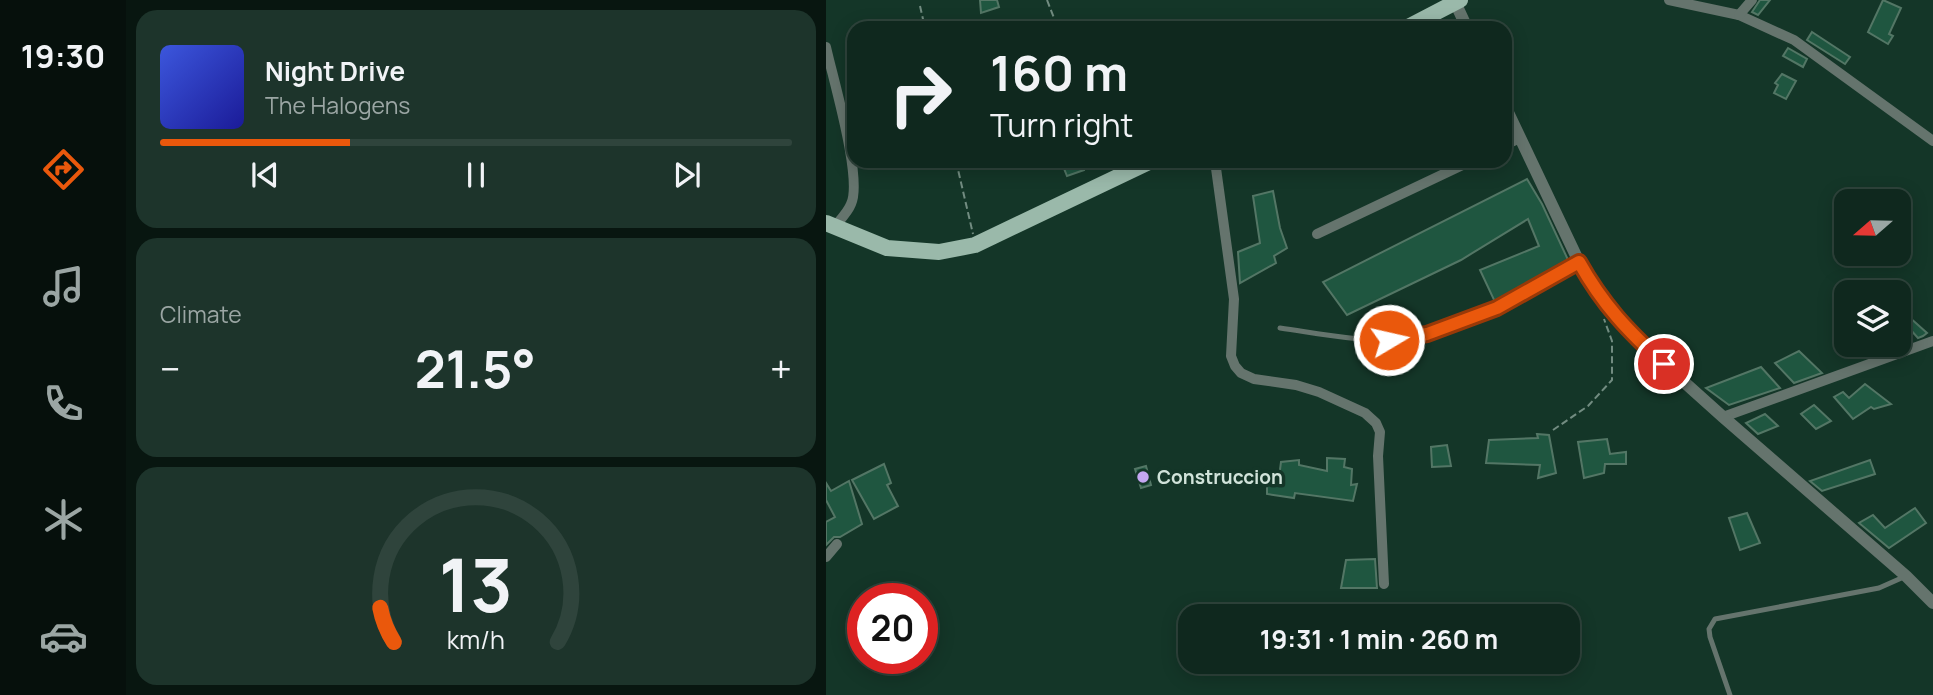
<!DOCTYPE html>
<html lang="en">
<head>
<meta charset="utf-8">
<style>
	:root { --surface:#0f281e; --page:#1d342b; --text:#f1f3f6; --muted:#9ba6a4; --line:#2f443c; --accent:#ea580c }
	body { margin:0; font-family:Manrope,sans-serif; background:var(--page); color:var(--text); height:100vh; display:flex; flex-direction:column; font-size:26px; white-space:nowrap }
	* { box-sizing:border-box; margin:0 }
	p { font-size:23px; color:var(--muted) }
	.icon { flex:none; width:38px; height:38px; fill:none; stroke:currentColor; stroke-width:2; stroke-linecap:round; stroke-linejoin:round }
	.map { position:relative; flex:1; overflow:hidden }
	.sheet { display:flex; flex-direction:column; gap:10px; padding:10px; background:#081610; width:700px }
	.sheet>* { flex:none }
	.guide { position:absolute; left:21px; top:21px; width:665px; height:147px; border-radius:21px; box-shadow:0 4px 18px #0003,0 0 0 2px var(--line); background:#0f281e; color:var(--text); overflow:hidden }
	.needle { width:46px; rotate:250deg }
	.fabs { position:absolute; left:1008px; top:189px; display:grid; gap:14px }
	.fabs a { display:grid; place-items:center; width:77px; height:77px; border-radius:14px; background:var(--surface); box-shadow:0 4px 18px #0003,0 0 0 2px var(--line); font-size:35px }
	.speed { position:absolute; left:21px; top:583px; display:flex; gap:14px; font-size:35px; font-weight:700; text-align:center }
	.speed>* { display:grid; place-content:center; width:91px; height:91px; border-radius:50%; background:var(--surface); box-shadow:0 4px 18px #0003,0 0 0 2px var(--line); line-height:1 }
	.speed .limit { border:10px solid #d22; background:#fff; color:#111 }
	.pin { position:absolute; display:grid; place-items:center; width:60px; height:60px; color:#fff; margin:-30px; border:4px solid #fff; border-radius:50%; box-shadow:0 2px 7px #0007 }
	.me { position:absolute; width:77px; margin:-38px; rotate:81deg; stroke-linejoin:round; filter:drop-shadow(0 0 5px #0008) }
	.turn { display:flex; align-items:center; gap:24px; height:147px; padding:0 28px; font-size:32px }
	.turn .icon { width:91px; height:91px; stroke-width:2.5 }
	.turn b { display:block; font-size:49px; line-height:60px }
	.big { font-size:52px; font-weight:700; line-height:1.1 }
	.sheet .tile { flex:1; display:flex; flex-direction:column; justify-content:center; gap:10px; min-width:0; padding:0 24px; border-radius:21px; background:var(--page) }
	.sheet .dial { align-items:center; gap:0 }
	.dial svg { height:182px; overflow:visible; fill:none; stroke:var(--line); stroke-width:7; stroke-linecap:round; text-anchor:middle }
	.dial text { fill:var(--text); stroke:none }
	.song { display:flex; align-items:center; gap:21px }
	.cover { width:84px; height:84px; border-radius:10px; background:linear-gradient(135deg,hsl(230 70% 55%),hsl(240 70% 35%)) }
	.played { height:7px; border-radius:4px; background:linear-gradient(90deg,var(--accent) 30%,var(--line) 30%) }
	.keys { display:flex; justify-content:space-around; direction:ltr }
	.heat { display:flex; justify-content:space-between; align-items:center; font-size:38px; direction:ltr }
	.trip { position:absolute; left:352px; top:604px; width:402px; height:70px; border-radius:21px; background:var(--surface); box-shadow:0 4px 18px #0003,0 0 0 2px var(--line); font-weight:700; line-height:70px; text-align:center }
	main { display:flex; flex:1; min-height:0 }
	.tabs { display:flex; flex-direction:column; width:126px; justify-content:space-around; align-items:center; background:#06100c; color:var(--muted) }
	.tabs .icon { width:49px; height:49px }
	.tabs .active { color:var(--accent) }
	.tabs b { font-size:32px; color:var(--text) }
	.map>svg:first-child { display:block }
</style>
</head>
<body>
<main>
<nav class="tabs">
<b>19:30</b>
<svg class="icon active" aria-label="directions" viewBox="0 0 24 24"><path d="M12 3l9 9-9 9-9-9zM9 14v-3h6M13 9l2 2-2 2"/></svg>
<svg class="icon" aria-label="music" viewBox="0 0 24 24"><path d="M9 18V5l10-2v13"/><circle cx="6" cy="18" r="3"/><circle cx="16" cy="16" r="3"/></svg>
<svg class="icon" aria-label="phone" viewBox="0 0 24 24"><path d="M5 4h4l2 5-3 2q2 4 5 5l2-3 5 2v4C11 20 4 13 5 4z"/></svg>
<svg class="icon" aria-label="climate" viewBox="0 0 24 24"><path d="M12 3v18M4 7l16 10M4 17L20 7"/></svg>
<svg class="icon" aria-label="car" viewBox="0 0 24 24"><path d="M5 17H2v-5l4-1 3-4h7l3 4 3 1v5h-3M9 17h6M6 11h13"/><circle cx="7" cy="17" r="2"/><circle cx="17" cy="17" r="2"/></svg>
</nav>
<section class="sheet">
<div class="tile">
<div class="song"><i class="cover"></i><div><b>Night Drive</b><p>The Halogens</p></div></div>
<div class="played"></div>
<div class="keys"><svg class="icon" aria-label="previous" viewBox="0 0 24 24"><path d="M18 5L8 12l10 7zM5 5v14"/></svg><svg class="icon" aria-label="pause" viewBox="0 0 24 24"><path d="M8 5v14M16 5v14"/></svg><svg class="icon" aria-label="next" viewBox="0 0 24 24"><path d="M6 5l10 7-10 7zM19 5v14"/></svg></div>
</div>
<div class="tile"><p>Climate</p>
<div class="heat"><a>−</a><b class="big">21.5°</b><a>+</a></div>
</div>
<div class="tile dial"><svg viewBox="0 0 100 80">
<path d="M14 69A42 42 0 1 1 86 69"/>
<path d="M14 69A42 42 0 0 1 8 54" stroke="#ea580c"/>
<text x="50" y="56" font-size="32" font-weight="700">13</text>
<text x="50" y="72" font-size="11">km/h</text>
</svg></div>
</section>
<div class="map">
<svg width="1107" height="695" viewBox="0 0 1107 695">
	<rect width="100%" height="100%" fill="#143628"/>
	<g fill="#1f5640" stroke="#537665" stroke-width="2">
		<polygon points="154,0 171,0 173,7 155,13"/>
		<polygon points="934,0 944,0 932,15 926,12"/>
		<polygon points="1057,0 1075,8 1063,34 1067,36 1062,44 1042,32"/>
		<polygon points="986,32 1024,57 1019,64 981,40"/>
		<polygon points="962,48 981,59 977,67 957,56"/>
		<polygon points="956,74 970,81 960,99 948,93 952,85 949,83"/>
		<polygon points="235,161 256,161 258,170 241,176"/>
		<polygon points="701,179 716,204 743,262 683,295 669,302 654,270 713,246 702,219 635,260 521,315 497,282"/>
		<polygon points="447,191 454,228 461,248 448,256 450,263 414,283 412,252 434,243 427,196"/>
		<polygon points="1082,316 1101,333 1097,336 1092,338 1083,328 1077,321"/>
		<polygon points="973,351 996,373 968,383 949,363"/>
		<polygon points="935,367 954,388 903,405 880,388"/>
		<polygon points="1039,384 1065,404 1048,409 1045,407 1027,419 1008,397 1017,392 1023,398"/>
		<polygon points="988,405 1005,421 990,429 975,414"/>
		<polygon points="939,414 952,426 932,434 920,423"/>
		<polygon points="711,434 723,435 730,473 712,478 714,465 660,463 663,440 712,438"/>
		<polygon points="781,439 784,454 800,452 800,464 779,464 778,473 758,478 752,442"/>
		<polygon points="621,445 625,466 606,467 605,447"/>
		<polygon points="501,458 519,459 518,467 526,469 525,485 531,484 527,501 469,493 468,498 441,494 441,485 452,485 455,462 473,460 473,465 501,471"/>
		<polygon points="1044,460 1049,474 996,491 984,481"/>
		<polygon points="58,464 65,483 61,485 72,506 48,519 26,480"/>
		<polygon points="320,466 325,485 315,488 309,469"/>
		<polygon points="23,481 36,524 14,537 8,537 0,545 0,522 9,517 0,500 0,483 5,491"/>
		<polygon points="1089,508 1100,523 1063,548 1033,523 1047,515 1059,528"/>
		<polygon points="921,513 934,543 914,550 903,518"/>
		<polygon points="549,559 551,588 515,588 520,560"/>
	</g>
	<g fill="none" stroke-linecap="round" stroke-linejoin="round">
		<g stroke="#728c81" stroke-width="2" stroke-dasharray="7 3.5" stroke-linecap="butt">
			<polyline points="221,0 232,28"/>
			<polyline points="94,6 99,28"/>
			<polyline points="130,161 147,234"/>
			<polyline points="285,161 287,167"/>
			<polyline points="727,430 762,406 786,380 786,341 778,319"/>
		</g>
		<g stroke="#65746d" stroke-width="5">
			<path d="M454 328C490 333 525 340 561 340 625 339 699 293 753 262"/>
			<polyline points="904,695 884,637 883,629 889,619 1053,588 1080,576"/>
		</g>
		<g stroke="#65746d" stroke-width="10">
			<polyline points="843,0 913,15 968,40 1107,141"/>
			<polyline points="913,15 926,0"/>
			<path d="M0 47C7 79 37 179 25 204 22 212 14 220 9 226"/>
			<polyline points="679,145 694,138"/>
			<polyline points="389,161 408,299 405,356 409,366 415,373 428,379 470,385 493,392 539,413 550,423 554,432 552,456 558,584"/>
			<polyline points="491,234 645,161"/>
			<polyline points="897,417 1107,341"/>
			<polyline points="0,557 11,544"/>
		</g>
		<g stroke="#65746d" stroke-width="12">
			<polyline points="629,2 641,28"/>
			<polyline points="679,106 753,262 766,285 799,329 897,417 1080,576 1107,603"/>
		</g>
		<g stroke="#9ab9aa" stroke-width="16">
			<polyline points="580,28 634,0"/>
			<polyline points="0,223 61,248 113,252 149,245 325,161"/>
		</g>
	</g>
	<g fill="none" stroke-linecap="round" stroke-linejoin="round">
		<defs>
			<path id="route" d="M563 340 601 334 671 308 753 262C777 305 802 331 838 364"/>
		</defs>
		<use href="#route" stroke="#983908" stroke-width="18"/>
		<use href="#route" stroke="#ea580c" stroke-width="12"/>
	</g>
	<circle fill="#c4a7f1" stroke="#143628" stroke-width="2.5" cx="317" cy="477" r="7"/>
	<g text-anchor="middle" stroke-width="7" stroke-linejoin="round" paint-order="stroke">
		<g font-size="19" font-weight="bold" fill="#d1e3da" stroke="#143628" text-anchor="start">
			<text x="331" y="484">Construccion</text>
		</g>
	</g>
</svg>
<div class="fabs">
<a><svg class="needle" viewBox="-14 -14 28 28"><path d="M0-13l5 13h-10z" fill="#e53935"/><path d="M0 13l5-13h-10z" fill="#9ba6a4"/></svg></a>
<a><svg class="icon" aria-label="layers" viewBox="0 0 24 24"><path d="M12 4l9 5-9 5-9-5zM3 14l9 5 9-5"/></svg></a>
</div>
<div class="speed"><div class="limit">20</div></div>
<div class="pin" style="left:838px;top:364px;background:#d93025"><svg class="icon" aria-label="arrive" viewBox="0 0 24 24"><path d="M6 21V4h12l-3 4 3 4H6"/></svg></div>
<svg class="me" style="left:563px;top:340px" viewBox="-20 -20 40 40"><circle r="17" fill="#ea580c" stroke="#fff" stroke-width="3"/><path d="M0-11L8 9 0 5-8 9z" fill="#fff"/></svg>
<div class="trip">19:31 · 1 min · 260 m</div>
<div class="guide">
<div class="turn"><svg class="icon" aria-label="right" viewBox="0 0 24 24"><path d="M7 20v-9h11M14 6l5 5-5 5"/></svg><div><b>160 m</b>Turn right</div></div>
</div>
</div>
</main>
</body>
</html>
